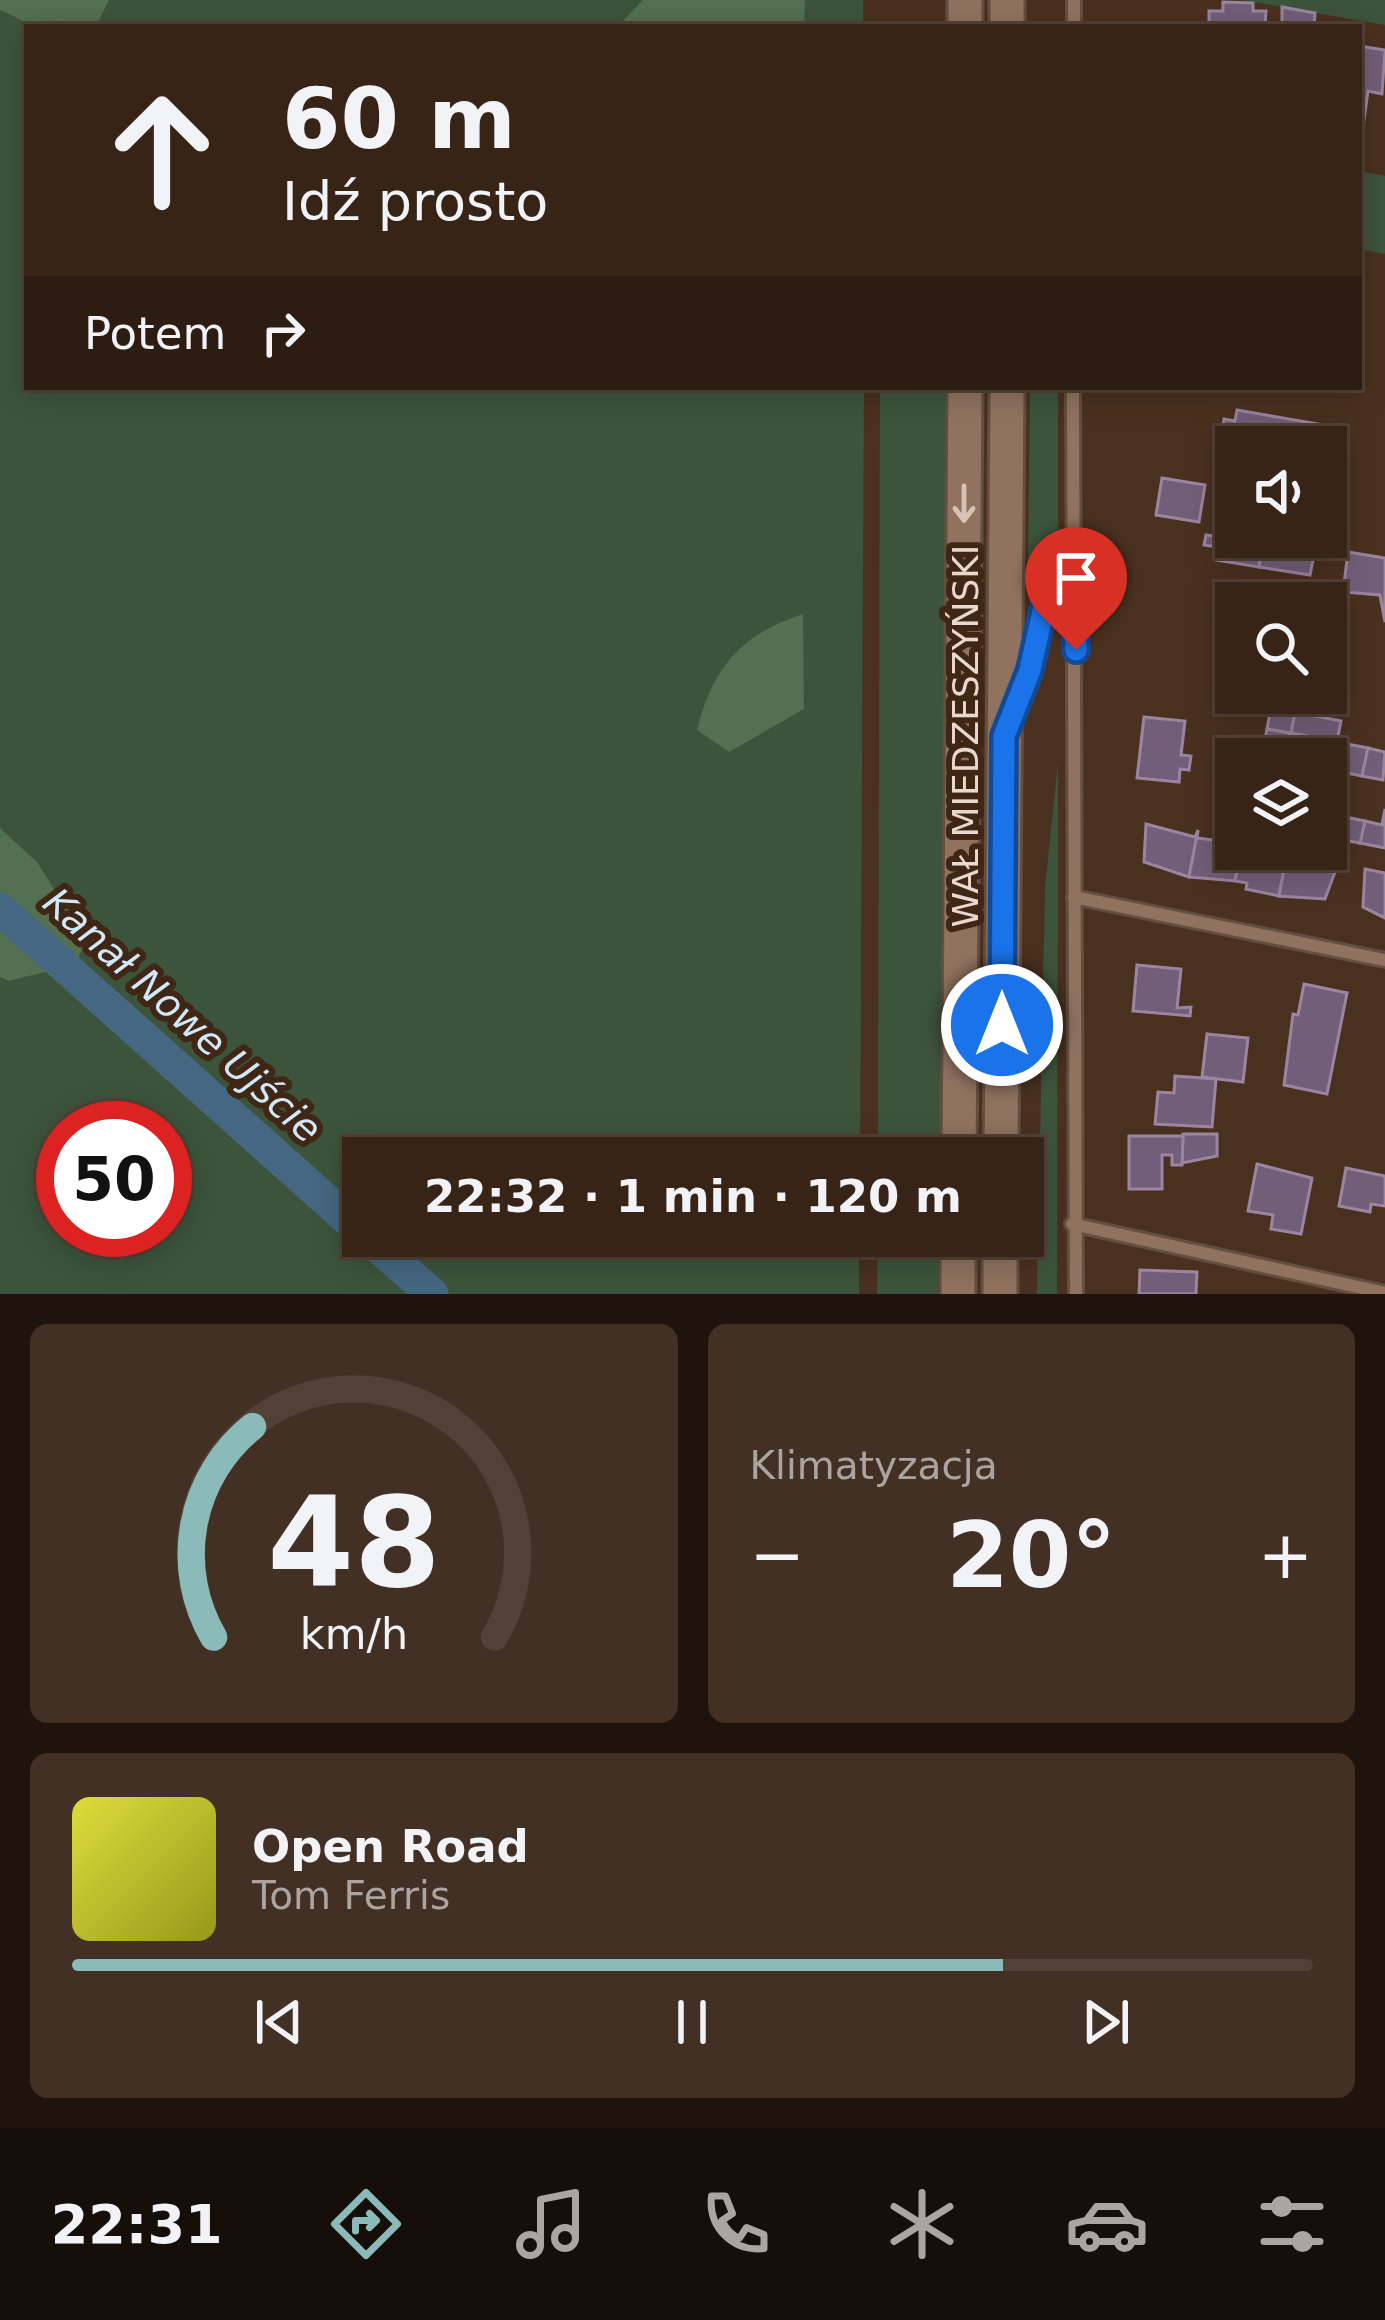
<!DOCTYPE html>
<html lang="pl">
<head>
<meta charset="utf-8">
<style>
	:root { --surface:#382417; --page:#433024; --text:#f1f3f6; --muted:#aba4a1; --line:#524136; --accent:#8bbbb9 }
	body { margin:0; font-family:"DejaVu Sans",sans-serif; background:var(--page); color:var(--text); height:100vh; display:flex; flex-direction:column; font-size:45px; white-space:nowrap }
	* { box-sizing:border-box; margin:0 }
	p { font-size:39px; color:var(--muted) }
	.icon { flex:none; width:66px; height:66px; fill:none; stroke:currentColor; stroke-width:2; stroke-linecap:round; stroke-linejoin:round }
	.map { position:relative; height:1294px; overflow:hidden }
	.panel { display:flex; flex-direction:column; gap:30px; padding:30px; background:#1f140d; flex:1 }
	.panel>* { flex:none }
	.hud { position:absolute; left:24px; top:24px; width:1338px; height:366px; border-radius:0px; box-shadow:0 6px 30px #0003,0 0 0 3px var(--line); background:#382417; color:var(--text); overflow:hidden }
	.fabs { position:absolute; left:1215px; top:426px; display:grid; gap:24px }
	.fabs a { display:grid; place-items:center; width:132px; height:132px; border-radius:0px; background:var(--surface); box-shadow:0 6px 30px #0003,0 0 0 3px var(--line); font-size:60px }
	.speed { position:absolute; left:36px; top:1101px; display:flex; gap:24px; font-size:60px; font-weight:700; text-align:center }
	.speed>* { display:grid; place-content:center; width:156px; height:156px; border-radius:50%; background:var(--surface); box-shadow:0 6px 30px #0003,0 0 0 3px var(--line); line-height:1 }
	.speed .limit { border:18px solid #d22; background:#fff; color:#111 }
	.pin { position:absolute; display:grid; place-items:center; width:102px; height:102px; color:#fff; margin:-123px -51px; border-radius:50% 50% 50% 0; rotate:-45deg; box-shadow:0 0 12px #0007 }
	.pin .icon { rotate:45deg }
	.me { position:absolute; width:132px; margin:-66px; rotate:0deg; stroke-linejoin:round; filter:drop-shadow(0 0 9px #0008) }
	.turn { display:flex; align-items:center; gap:42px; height:252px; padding:0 60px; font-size:54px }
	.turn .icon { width:156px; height:156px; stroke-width:2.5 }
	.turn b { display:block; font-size:84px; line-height:102px }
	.then { display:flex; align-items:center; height:114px; padding:0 60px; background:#0003; gap:24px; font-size:45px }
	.big { font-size:90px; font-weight:700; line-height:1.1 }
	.panel .widget { flex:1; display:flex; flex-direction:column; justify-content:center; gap:18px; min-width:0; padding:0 42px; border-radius:18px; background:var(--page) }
	.panel .dial { align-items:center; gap:0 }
	.dial svg { height:312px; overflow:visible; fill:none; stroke:var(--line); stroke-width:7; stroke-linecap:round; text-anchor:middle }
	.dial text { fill:var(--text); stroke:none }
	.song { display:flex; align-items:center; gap:36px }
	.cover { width:144px; height:144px; border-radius:18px; background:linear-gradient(135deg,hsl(60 70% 55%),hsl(60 70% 35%)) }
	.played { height:12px; border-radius:6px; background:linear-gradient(90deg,var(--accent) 75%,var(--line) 75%) }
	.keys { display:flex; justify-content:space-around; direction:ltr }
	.heat { display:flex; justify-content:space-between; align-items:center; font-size:66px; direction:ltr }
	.panel .tiles { flex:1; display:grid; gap:30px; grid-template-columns:1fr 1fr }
	.widget:last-child { grid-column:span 2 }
	.trip { position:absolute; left:342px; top:1137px; width:702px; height:120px; border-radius:0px; background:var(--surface); box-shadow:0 6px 30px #0003,0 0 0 3px var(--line); font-weight:700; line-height:120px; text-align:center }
	.tabs { display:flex; height:192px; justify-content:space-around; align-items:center; background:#160e09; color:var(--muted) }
	.tabs .icon { width:84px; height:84px }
	.tabs .selected { color:var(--accent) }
	.tabs b { font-size:54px; color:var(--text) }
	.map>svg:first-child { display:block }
</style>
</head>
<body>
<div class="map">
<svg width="1385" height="1294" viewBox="0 0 1385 1294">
	<rect width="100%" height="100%" fill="#4a301f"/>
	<g fill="#3d543c" fill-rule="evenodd">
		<polygon points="109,0 683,0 642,27 96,27"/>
		<polygon points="762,0 863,0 863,27 783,27"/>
		<polygon points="1242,0 1385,0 1385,25"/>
		<path d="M0 10 35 27H27V387H864L860 1158H363V1236H859V1294H0V977L10 981 74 965 37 862 0 828ZM63 1128H165V1230H63Z"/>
		<polygon points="1359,171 1385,176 1385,254 1359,249"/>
		<polygon points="880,387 947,387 940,1158 878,1158"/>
		<polygon points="1030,387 1058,387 1058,533 1039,578 1033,579 1028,576"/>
		<polygon points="1058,762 1057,1294 1037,1294 1045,888"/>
		<polygon points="878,1236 939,1236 938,1294 877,1294"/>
	</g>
	<g fill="#537052">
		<polygon points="0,0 109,0 96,27 35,27 0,10"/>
		<polygon points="643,0 805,0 804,27 617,27"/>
		<path d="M803 614 804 709 729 752 697 730C712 668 741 634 803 614Z"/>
		<polygon points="0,828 37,862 86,940 75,965 9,981 0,977"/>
	</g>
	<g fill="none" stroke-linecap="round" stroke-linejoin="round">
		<g stroke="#456781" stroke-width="33">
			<polyline points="0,909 363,1233"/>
			<polyline points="366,1236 432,1294"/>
		</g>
	</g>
	<g fill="#725e78" stroke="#9b85a1" stroke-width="3">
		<polygon points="1223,2 1253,3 1253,11 1266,11 1265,27 1209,27 1209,11 1223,11"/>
		<polygon points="1282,7 1315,13 1314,27 1282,24"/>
		<polygon points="1359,46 1385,50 1382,94 1368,91 1363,127"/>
		<polygon points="1237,410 1318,424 1314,447 1230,449 1233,437 1222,434 1224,419 1235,421"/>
		<polygon points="1162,478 1205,485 1199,522 1156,515"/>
		<polygon points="1221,528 1236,531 1236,537 1264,537 1259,567 1216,560 1218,547 1204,545 1206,535 1220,537"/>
		<polygon points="1264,537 1316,545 1310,575 1259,567"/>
		<polygon points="1348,552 1385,558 1385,622 1380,595 1343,592"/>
		<polygon points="1271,707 1295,712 1291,733 1267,729"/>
		<polygon points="1295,712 1341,721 1337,742 1291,733"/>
		<polygon points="1144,717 1185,721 1181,755 1191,756 1189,770 1180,769 1179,782 1137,778"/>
		<polygon points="1267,729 1290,733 1285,759 1262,756"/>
		<polygon points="1290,733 1368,748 1362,776 1326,769 1326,759 1285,759"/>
		<polygon points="1368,748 1385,752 1383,780 1362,776"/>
		<polygon points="1385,809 1385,848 1360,843 1365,821 1382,825"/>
		<polygon points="1330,814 1365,821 1360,843 1326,837"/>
		<polygon points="1146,824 1195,837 1198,830 1189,877 1144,862"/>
		<polygon points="1198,830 1197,838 1236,843 1241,849 1235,881 1189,877"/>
		<polygon points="1241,849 1286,856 1288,849 1279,896 1246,889 1247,883 1235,881"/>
		<polygon points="1288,849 1287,857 1338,864 1325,899 1279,896"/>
		<polygon points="1365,869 1385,873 1385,918 1363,907"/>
		<polygon points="1137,965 1181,969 1177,1008 1191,1007 1190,1016 1133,1011"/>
		<polygon points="1304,984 1347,993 1327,1094 1284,1085 1293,1014 1298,1015"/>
		<polygon points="1207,1034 1248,1038 1243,1082 1202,1077"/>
		<polygon points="1175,1076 1216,1079 1212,1127 1155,1124 1158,1092 1174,1093"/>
		<polygon points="1183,1134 1217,1134 1217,1156 1182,1163"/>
		<polygon points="1129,1136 1183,1136 1182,1165 1172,1165 1172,1155 1162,1155 1162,1189 1129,1189"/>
		<polygon points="1257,1164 1312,1178 1301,1234 1271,1229 1273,1215 1248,1211"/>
		<polygon points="1346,1168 1385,1176 1385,1206 1371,1204 1370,1212 1339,1206"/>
		<polygon points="1140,1270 1197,1272 1196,1294 1139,1294"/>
	</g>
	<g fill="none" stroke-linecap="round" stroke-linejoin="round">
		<defs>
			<g id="service">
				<polyline points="1074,27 1074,0"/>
				<polyline points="1073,387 1076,1294"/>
				<polyline points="1015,707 1046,598 1074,556"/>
				<polyline points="1074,897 1385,960"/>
				<polyline points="1072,1224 1385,1293"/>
			</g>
			<g id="secondary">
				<polyline points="965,0 965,27"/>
				<polyline points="1007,0 1007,27"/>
				<polyline points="959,1158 965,387"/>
				<polyline points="1001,1158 1007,387"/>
				<polyline points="958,1294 958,1236"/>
				<polyline points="1000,1294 1000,1236"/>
			</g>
		</defs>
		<use href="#service" stroke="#634e3f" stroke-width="18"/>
		<use href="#secondary" stroke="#634e3f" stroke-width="39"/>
		<use href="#service" stroke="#90725f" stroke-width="12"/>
		<use href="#secondary" stroke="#90725f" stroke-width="33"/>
	</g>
	<defs><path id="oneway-shaft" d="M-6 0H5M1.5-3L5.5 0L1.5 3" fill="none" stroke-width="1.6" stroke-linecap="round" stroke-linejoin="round" transform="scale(3)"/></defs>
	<use stroke="#d7c4b8" href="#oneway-shaft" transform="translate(964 504) rotate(90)"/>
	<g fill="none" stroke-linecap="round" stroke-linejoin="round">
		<defs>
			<polyline id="route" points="1002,1025 1004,736 1030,670 1046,598 1074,556 1076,650"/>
		</defs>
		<use href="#route" stroke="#114b97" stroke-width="30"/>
		<use href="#route" stroke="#1a73e8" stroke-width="21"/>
	</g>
	<g text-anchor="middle" stroke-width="12" stroke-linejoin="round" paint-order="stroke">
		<g font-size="36" fill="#e9d8ce" stroke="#3f2615">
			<text transform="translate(965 736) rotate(-90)" y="13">WAŁ MIEDZESZYŃSKI</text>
		</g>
		<g font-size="39" font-style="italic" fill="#d1e8f9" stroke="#3f2615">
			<text transform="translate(183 1015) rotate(42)" y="14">Kanał Nowe Ujście</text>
		</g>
	</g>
</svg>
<div class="fabs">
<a><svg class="icon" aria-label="sound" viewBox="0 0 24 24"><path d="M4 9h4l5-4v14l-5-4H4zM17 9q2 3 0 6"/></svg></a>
<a><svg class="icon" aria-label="search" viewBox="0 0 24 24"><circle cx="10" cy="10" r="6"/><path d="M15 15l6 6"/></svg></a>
<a><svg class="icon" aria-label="layers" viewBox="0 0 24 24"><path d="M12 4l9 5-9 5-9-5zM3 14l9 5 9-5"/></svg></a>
</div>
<div class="speed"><div class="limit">50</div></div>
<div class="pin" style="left:1076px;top:650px;background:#d93025"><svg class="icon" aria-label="arrive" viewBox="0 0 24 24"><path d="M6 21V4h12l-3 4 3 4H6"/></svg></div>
<svg class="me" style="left:1002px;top:1025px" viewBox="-20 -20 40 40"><circle r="17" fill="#1a73e8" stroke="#fff" stroke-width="3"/><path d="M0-11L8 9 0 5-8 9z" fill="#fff"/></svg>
<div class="trip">22:32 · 1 min · 120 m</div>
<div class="hud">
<div class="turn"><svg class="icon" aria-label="ahead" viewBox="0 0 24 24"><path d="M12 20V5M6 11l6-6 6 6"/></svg><div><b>60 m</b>Idź prosto</div></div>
<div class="then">Potem<svg class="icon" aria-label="right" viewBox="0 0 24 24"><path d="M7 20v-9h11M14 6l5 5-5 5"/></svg></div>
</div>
</div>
<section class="panel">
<div class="tiles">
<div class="widget dial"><svg viewBox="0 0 100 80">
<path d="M14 69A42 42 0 1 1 86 69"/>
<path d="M14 69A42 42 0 0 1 24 15" stroke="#8bbbb9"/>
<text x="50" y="56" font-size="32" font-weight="700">48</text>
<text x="50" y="72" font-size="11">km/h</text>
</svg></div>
<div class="widget"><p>Klimatyzacja</p>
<div class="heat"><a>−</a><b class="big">20°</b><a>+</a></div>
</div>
<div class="widget">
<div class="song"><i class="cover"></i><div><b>Open Road</b><p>Tom Ferris</p></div></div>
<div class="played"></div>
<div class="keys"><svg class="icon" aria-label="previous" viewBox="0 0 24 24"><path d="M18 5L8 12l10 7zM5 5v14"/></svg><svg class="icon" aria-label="pause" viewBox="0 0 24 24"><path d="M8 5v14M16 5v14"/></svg><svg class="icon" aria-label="next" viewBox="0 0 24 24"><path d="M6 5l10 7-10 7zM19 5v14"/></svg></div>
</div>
</div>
</section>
<nav class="tabs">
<b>22:31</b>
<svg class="icon selected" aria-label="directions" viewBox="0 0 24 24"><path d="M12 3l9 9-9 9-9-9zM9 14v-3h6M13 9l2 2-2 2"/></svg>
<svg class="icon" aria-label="music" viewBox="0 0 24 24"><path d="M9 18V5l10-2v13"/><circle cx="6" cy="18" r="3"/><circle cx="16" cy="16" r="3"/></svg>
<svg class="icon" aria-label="phone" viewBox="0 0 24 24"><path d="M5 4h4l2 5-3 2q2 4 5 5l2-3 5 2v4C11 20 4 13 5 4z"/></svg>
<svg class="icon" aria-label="climate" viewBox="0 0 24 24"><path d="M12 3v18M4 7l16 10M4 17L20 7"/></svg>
<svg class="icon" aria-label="car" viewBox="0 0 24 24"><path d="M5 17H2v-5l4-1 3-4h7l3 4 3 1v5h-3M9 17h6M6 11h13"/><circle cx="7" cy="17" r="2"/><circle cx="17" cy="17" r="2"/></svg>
<svg class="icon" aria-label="filters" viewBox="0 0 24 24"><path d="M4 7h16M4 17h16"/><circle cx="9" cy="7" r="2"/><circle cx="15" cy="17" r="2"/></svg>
</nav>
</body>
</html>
